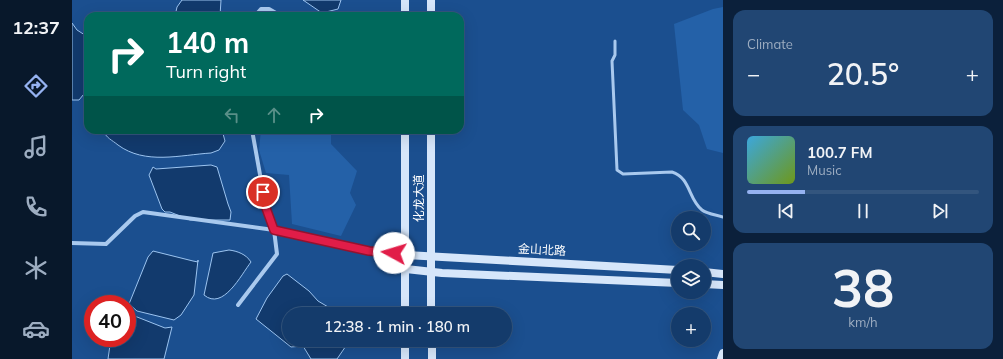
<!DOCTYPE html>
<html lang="en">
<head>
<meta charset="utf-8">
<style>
	:root { --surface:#143b6b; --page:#214673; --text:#f1f3f6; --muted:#9dadc1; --line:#33557e; --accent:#95b2f1 }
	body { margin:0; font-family:Mulish,"Noto Sans SC",sans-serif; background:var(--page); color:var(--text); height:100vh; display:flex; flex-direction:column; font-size:15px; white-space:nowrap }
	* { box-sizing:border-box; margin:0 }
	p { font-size:13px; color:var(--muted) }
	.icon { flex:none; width:22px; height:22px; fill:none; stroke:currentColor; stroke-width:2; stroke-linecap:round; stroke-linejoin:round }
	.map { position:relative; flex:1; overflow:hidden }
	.panel { display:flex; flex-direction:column; gap:10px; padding:10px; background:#0b203b; width:280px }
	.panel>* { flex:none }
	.banner { position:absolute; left:12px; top:12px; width:380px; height:122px; border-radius:12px; box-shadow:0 4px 16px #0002,0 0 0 1px var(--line); background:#00695c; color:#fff; overflow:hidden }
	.controls { position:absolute; left:599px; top:211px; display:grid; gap:8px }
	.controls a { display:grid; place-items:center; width:40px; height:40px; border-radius:50%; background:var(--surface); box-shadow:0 4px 16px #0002,0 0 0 1px var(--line); font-size:20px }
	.speed { position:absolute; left:12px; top:295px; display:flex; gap:8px; font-size:20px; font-weight:700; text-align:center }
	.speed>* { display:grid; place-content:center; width:52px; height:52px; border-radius:50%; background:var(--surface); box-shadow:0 4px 16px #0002,0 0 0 1px var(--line); line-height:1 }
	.speed .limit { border:6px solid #d22; background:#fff; color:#111 }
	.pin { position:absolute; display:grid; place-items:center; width:34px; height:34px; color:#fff; margin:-17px; border:2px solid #fff; border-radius:50%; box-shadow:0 1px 4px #0007 }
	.me { position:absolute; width:44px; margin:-22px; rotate:276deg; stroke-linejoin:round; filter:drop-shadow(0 0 3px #0008) }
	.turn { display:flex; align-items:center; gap:14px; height:84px; padding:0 16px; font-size:18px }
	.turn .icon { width:52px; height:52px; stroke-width:2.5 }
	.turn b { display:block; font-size:28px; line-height:34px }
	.lanes { display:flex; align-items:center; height:38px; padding:0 16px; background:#0003; justify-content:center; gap:20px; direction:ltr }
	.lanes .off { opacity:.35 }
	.big { font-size:30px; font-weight:600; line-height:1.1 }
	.panel .tile { flex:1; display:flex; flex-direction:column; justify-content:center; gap:6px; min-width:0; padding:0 14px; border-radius:12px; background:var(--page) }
	.panel .dial { align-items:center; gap:0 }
	.dial b { font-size:52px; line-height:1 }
	.song { display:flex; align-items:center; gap:12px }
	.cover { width:48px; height:48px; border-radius:6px; background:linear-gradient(135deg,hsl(200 70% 55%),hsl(80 70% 35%)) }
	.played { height:4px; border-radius:2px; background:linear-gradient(90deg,var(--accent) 25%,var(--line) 25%) }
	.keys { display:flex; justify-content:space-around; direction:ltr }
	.heat { display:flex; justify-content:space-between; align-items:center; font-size:22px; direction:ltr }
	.trip { position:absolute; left:210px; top:307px; width:230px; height:40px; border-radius:20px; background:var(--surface); box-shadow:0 4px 16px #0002,0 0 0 1px var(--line); font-weight:600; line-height:40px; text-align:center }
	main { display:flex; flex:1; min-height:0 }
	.dock { display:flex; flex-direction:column; width:72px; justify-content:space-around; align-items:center; background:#08182b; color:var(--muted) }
	.dock .icon { width:28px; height:28px }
	.dock .active { color:var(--accent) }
	.dock b { font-size:18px; color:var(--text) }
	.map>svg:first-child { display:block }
</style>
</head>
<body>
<main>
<nav class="dock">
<b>12:37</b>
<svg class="icon active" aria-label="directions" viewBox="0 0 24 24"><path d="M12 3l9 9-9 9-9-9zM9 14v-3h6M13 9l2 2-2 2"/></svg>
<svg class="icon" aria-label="music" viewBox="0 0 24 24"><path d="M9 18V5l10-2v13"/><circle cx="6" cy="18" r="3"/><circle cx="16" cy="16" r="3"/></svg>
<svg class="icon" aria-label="phone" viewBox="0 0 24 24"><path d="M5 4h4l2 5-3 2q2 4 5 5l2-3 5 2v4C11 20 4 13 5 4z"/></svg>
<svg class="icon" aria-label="climate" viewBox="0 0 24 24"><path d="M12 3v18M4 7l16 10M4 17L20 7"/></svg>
<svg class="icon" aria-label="car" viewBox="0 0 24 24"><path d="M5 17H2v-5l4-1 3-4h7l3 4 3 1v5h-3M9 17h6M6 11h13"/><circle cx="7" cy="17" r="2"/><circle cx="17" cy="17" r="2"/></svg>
</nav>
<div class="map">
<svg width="651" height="359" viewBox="0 0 651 359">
	<rect width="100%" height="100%" fill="#1b4f8f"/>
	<g fill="#2461a8">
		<polygon points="651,7 651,153 635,149 627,125 611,110 602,24 641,9"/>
		<polygon points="189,130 259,130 259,144 285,171 278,193 284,205 269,236 220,224 217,175 194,173 187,150"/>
	</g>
	<g fill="#123a6d" stroke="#9cc4f0">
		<polygon points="110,0 149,0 148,16 103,16 105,7"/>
		<polygon points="231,0 269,0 266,9 250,13"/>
		<polygon points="0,23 5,30 16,37 16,89 7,100 0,100"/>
		<path d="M31 130H150L153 141 147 150 139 153C108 155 73 165 46 145 40 140 34 138 31 130Z"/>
		<polygon points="139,165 145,167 156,204 159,212 158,220 118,220 98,212 93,212 90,209 77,175 81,167 84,169"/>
		<path d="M157 250C165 251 174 254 179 262 169 275 151 311 132 295L141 253Z"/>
		<polygon points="81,251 121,261 126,262 126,260 122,295 109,315 102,320 65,311 57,304 76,257"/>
		<polygon points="215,274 237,291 246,301 268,314 217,314 217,340 278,340 265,359 239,359 231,346 219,347 184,319 195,298 211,276"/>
		<polygon points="55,313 93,328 100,327 92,359 36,359 39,338 55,338"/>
	</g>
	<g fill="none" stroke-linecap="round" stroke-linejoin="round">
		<path stroke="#a9c9ee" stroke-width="3" d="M543 41V55L540 61 545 170 551 174 600 172C619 178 616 199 630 210 635 214 645 215 651 217"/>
		<g stroke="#a9c9ee" stroke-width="4">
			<polyline points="183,16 189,9 197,9 209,16"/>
			<polyline points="0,243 34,244 63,216 71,212 202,230"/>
			<polyline points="166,305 205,254 202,230 194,208 180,130"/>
		</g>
		<g stroke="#d6e6fa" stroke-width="8">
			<polyline points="333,0 333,16"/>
			<polyline points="359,16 359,0"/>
			<polyline points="359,130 359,314"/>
			<polyline points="202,230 297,251 334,255 606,270"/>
			<polyline points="334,269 370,273 606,283"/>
			<polyline points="632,272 651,274"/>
			<polyline points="632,284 651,285"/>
			<polyline points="333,314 333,130"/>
			<polyline points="360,340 360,359"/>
			<polyline points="333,359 333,340"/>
			<polyline points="649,359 651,353"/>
		</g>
	</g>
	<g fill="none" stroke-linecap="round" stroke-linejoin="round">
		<defs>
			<polyline id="route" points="191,192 194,208 202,230 297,251 322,253"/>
		</defs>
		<use href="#route" stroke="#92132f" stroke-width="10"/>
		<use href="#route" stroke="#e11d48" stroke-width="7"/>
	</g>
	<g text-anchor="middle" stroke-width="4" stroke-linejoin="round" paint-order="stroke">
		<g font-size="12" fill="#fff" stroke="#1b4f8f">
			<text transform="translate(347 198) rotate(-90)" y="4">化龙大道</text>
			<text transform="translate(470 250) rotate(3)" y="4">金山北路</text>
		</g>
	</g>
</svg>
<div class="controls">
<a><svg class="icon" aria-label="search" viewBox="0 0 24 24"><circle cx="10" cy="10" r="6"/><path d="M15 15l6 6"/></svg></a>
<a><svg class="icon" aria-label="layers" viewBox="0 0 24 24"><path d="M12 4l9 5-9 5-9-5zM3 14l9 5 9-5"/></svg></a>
<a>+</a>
</div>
<div class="speed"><div class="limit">40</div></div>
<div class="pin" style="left:191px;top:192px;background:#d93025"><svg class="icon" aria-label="arrive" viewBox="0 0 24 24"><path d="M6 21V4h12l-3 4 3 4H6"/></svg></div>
<svg class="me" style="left:322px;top:253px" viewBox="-20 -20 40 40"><circle r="19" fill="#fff"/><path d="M0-13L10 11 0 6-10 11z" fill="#e11d48"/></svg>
<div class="trip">12:38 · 1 min · 180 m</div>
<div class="banner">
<div class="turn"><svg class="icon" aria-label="right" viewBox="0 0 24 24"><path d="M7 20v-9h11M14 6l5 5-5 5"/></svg><div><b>140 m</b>Turn right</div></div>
<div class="lanes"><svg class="icon off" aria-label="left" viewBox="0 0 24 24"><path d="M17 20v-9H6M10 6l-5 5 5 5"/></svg><svg class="icon off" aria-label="ahead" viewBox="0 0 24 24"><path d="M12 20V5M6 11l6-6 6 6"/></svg><svg class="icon" aria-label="right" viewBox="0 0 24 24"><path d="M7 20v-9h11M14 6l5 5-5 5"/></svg></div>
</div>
</div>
<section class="panel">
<div class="tile"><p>Climate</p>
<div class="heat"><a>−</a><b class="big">20.5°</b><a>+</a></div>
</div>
<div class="tile">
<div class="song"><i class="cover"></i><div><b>100.7 FM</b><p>Music</p></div></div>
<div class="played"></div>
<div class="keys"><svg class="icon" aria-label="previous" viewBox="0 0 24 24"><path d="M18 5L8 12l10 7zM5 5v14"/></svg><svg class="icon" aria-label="pause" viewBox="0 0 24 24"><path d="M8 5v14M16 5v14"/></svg><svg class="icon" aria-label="next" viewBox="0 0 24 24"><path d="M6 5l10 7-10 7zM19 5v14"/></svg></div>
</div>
<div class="tile dial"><b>38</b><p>km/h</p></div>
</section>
</main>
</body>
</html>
